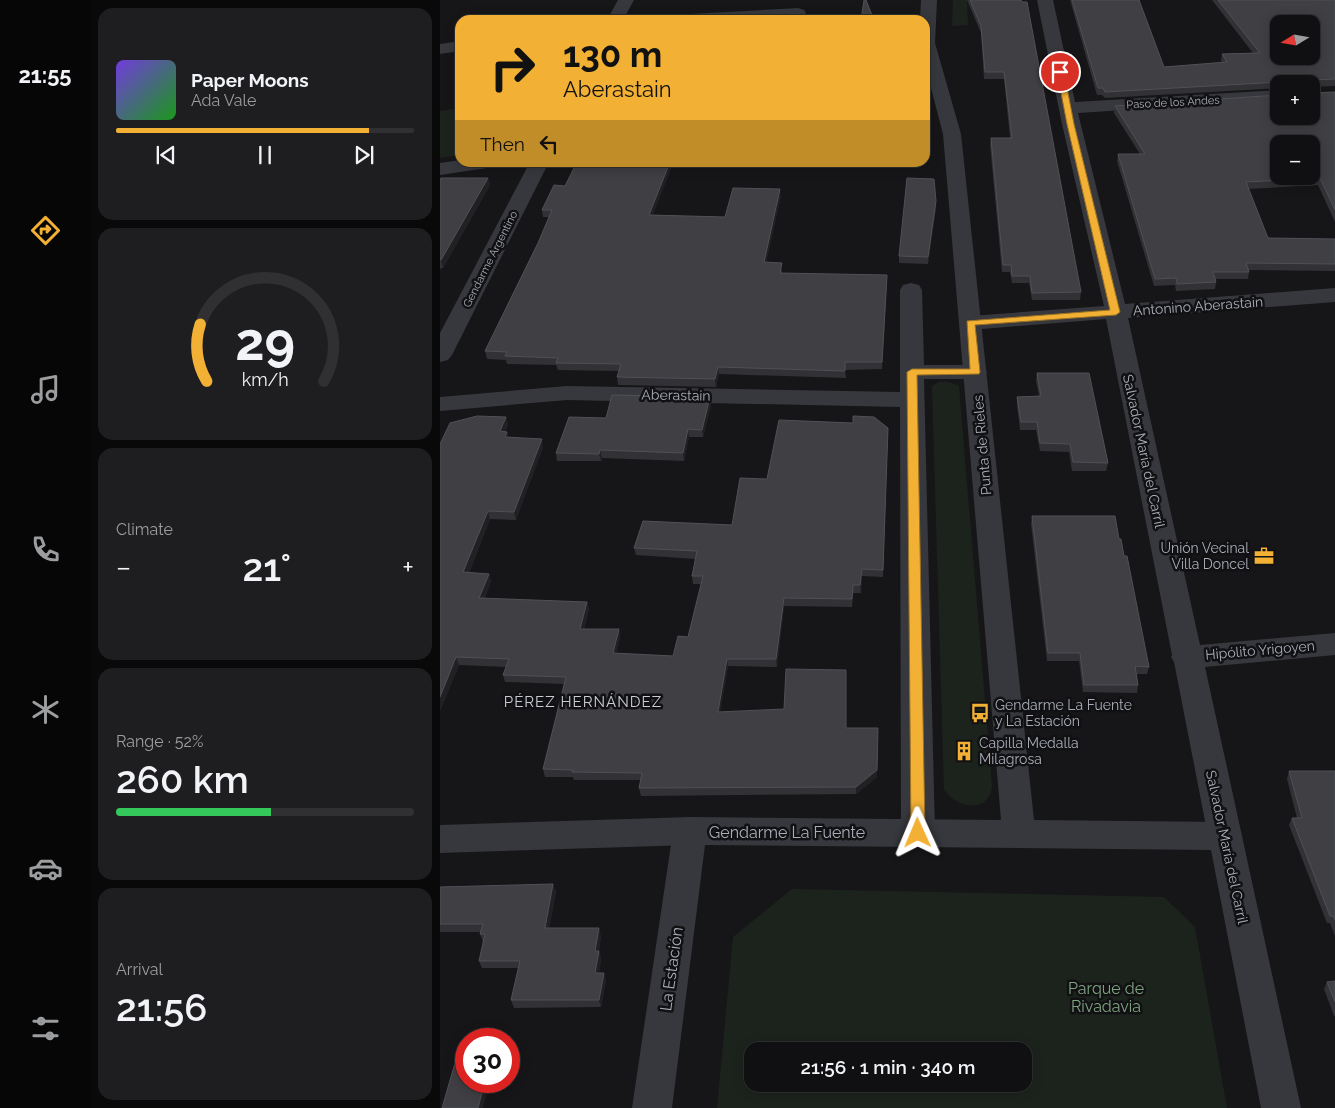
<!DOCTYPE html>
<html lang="en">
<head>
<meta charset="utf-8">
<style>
	:root { --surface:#101012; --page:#1e1e20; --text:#f1f3f6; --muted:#9c9d9f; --line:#303032; --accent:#f2b134 }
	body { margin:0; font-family:Raleway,sans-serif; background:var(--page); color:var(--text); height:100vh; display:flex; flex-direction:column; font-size:19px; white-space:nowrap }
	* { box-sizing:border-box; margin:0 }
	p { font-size:16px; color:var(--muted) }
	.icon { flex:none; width:28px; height:28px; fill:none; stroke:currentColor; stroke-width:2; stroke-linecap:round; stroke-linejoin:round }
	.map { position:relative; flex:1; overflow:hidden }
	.panel { display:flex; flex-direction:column; gap:8px; padding:8px; background:#09090a; width:350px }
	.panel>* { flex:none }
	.guide { position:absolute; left:15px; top:15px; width:475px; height:152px; border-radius:15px; box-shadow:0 2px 12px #0003,0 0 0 1px var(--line); background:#f2b134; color:#111; overflow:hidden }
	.needle { width:32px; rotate:259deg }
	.controls { position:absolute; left:830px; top:15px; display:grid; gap:10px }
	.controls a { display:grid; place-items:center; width:50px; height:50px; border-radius:10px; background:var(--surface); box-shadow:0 2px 12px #0003,0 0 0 1px var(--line); font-size:25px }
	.speed { position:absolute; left:15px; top:1028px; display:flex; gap:10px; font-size:25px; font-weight:700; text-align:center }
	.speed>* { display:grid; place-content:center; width:65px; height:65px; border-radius:50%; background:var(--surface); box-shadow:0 2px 12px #0003,0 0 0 1px var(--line); line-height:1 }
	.speed .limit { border:8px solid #d22; background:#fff; color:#111 }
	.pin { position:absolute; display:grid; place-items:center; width:42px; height:42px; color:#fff; margin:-21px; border:2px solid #fff; border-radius:50%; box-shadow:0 1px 5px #0007 }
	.me { position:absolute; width:55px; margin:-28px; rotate:359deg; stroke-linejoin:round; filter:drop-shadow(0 0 4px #0008) }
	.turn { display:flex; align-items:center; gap:18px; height:105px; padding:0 25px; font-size:22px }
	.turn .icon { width:65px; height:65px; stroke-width:2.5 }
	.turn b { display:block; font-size:35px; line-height:42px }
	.then { display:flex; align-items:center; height:48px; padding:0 25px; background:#0003; gap:10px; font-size:19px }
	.big { font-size:38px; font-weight:600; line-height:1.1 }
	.panel .tile { flex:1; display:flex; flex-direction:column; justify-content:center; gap:8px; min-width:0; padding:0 18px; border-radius:15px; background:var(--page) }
	.panel .dial { align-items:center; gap:0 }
	.dial svg { height:130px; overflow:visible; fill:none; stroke:var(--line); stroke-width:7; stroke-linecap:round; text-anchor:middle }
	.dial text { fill:var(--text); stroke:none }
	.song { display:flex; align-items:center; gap:15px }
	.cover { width:60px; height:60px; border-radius:8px; background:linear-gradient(135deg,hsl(260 70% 55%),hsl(120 70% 35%)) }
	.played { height:5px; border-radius:2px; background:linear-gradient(90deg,var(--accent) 85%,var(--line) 85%) }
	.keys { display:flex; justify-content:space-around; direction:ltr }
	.heat { display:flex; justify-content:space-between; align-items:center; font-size:28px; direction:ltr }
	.charge { height:8px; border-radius:4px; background:linear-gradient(90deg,#34c759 52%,var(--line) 0) }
	.trip { position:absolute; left:304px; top:1042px; width:288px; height:50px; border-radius:15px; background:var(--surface); box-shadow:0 2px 12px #0003,0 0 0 1px var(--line); font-weight:600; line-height:50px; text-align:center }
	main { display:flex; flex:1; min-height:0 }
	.dock { display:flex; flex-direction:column; width:90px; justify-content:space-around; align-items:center; background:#060607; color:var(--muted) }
	.dock .icon { width:35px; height:35px }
	.dock .current { color:var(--accent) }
	.dock b { font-size:22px; color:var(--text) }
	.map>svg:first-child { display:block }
</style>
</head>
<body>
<main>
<nav class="dock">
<b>21:55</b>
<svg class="icon current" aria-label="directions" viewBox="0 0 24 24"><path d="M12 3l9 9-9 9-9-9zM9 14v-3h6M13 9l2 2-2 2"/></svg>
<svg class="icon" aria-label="music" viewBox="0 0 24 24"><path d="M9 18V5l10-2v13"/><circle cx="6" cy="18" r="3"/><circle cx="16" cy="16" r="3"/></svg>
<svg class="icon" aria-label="phone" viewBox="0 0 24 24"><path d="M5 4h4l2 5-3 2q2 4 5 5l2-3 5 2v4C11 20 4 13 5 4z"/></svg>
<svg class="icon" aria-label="climate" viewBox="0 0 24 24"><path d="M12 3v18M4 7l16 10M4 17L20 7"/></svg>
<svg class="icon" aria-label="car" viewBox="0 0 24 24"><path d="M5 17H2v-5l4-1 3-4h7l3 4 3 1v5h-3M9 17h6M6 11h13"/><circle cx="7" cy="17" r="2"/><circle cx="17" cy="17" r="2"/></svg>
<svg class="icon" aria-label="filters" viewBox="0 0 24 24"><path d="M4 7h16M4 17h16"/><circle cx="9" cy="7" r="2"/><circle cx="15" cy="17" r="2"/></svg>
</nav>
<section class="panel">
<div class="tile">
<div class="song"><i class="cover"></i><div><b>Paper Moons</b><p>Ada Vale</p></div></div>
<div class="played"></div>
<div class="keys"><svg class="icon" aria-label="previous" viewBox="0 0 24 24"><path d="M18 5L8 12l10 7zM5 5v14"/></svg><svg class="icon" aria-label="pause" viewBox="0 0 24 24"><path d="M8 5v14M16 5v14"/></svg><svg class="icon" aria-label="next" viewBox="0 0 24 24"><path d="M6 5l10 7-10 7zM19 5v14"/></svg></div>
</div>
<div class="tile dial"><svg viewBox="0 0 100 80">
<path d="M14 69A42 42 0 1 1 86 69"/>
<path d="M14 69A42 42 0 0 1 10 34" stroke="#f2b134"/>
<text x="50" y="56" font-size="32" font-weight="700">29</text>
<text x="50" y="72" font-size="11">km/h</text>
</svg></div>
<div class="tile"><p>Climate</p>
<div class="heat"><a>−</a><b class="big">21°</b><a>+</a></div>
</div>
<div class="tile"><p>Range · 52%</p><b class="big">260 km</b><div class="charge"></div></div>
<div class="tile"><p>Arrival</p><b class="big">21:56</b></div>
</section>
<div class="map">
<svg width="895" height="1108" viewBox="0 0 895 1108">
	<rect width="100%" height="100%" fill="#161618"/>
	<g fill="#1c231d" fill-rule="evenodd">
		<polygon points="513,0 527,0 528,25 512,26"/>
		<polygon points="20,108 20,155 0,158 0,111"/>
		<path d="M506 381 519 386 552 786C549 814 516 809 504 789L492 386 499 382Z"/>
		<path d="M352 889 724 897 755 927 787 1108H277L293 937ZM312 1051H582V1084H312Z"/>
	</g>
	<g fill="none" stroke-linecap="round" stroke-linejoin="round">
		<g fill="#37383d" fill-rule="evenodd">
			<polygon points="178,0 194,0 183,20 167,20"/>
			<polygon points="597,0 613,0 635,102 839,90 839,100 638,113 685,304 895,288 895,302 688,318 760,645 895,633 895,655 765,667 802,836 797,846 785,850 773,846 768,836 734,662 731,657 732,655 666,319 530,330 522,328 519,323 522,318 530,316 664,306 622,124"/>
			<polygon points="358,8 364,10 366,13 364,16 317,20 224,20 226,17 232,15"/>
			<polygon points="20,41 20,51 0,54 0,44"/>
			<polygon points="20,160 20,162 56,162 54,166 47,168 0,175 0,163"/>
			<polygon points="90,162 109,162 12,355 8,360 0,362 0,333"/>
			<polygon points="471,283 479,285 482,290 484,365 535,365 543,367 547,372 543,377 535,379 484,379 495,833 490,843 478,847 466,843 461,833 460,407 127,400 0,411 0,397 127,386 460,392 460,290 463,285"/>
			<polygon points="250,817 262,821 267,831 262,841 250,845 0,853 0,825"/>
		</g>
		<polygon fill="#37383d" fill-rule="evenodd" points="481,0 497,0 495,43 521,134 594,820 785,822 797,826 802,836 861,1108 821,1108 771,850 265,845 232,1108 192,1108 233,831 238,821 250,817 561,820 503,134 485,65 485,20 480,20"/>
	</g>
	<g fill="#323236">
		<polygon points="527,0 581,0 641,292 640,300 592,300 589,283 572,283 570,272 562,272 550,145 551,138 570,138 564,79 544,79 541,33"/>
		<polygon points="630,0 699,0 724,67 782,63 781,61 782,54 813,53 772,0 895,0 895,86 871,87 871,84 839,84 839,88 665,98 662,95 657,95"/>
		<polygon points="895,92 895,222 878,185 808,189 828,238 895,239 895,271 809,270 809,272 808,279 776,279 776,282 775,289 736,291 735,285 714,286 677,161 678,154 700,154 674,113 675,106"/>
		<polygon points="48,178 50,185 3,268 1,268 0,270 0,179"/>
		<polygon points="125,186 213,215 285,217 341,196 326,262 342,270 342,273 447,283 442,369 405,370 406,378 279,374 276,387 178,385 177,377 179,371 118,370 116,365 67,364 66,360 47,359 45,351 98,243 109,217 103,217 102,210"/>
		<polygon points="496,201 496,208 488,264 459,263 459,256"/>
		<polygon points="597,373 668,463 666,471 632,471 629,452 600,451 596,430 580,430 577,405 577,397 599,396 596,381"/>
		<polygon points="270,397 271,405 263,437 249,437 244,461 162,458 161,461 117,461 116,453 166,418"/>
		<polygon points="66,417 68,425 65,432 67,432 69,438 103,447 76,520 50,519 29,573 49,574 51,581 45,598 147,602 149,609 144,629 179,629 180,637 176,653 233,656 248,637 261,584 253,584 252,576 256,559 196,555 194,548 292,525 327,479 448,428 443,577 422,576 421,593 413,593 412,607 344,606 337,667 288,666 280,712 406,728 438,736 437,777 416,794 201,796 199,788 201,780 134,780 133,777 105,777 103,769 124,684 65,682 63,675 66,667 19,665 0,711 0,444"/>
		<polygon points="592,516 679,539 709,667 707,674 696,674 698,685 697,693 643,692 639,661 607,661 591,524"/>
		<polygon points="849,771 895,771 895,936 890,923 887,923 849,825 852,818 857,818 847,779"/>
		<polygon points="113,884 116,892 109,928 161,936 159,951 161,959 159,973 166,980 161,1007 74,1008 71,1000 78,968 42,968 39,961 43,942 40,934 41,932 0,932 0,887"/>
		<polygon points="895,981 895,1016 894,1016 884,989 887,982"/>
	</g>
	<g fill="#212124">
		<polygon points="230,162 234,162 210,222 209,215"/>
		<polygon points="48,178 50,185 3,268 1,260"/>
		<polygon points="340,189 341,196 324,270 324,262"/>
		<polygon points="496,201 496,208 488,264 488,257"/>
		<polygon points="278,367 279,374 276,387 275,379"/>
		<polygon points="270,397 271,405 263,437 262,430"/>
		<polygon points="66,417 68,425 62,439 60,431"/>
		<polygon points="248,429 249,437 244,461 243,453"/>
		<polygon points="67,432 69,439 65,437"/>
		<polygon points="102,439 103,447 76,520 74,512"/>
		<polygon points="160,450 162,458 161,461 159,454"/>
		<polygon points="48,511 50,519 26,580 23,572"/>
		<polygon points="422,569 422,576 421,593 420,585"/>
		<polygon points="49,574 51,581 42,605 39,598"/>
		<polygon points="344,598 344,606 337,667 336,659"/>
		<polygon points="147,602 149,609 142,636 140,629"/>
		<polygon points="179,629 180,637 175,661 173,653"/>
		<polygon points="16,657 19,665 0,711 0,697"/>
		<polygon points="287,659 288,666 279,720 278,712"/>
		<polygon points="438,736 437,777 416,794 416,787"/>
		<polygon points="113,884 116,892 108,936 105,928"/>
		<polygon points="159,928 161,936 158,959 155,951"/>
		<polygon points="159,951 161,959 158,981 155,973"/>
		<polygon points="164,973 166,980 161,1007 159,1000"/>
		<polygon points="45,1081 50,1081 43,1108 38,1108"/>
	</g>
	<g fill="#3f3f44" stroke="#4f5156" fill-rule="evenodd">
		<polygon points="424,0 426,0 434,20 421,20"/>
		<polygon points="530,0 581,0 582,2 587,2 641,292 592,293 590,276 572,276 571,265 563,265 551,138 572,138 564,72 545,72 541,26"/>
		<path d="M632 0H699L724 67 787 62 782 54 820 53 778 0H895V79L871 80V84H842L840 82 665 92 663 88H658ZM839 24H871V56H839Z"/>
		<polygon points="222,17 222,20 215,20"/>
		<path d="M895 92V210L880 178 806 182 828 238 895 239V264L806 263 809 272H773L776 282 737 284 736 278 715 279 678 154H705L675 106 839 95V116H871V93ZM839 144H871V176H839Z"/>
		<polygon points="137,162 230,162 209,215 285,217 293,188 340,189 324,262 342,263 340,273 447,275 442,362 405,362 405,371 278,367 275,379 177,377 181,364 116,363 118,358 65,356 67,352 45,351 98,243 112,210 102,210 114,185 125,186"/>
		<polygon points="1,178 48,178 1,260 0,260 0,179"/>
		<polygon points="467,178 494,179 496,201 488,257 459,256"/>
		<polygon points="597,373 649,373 668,463 633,462 630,444 600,443 597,422 581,422 577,397 601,396"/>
		<polygon points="172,395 270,397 262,430 248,429 243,453 160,450 159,454 116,453 129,417 166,418"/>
		<polygon points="37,416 66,417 60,431 67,432 65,437 102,439 74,512 48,511 23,572 49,574 39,598 147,602 140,629 179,629 173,653 233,656 238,636 248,637 263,576 252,576 257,551 194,548 203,521 292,525 300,478 327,479 339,420 413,423 413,416 434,417 448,428 443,570 422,569 420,585 413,585 412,599 344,598 336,659 287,659 278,712 344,709 346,669 406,670 406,728 438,728 437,770 416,787 199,788 202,773 132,772 133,770 103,769 126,677 63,675 69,659 16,657 0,697 0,444 10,423"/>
		<polygon points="592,516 675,516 679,539 681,539 684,556 687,556 709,667 695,666 698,685 644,685 640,653 608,653"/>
		<polygon points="849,771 895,771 895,920 893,916 890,916 852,818 862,818"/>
		<polygon points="113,884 105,928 159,928 155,951 159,951 155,973 164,973 159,1000 71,1000 80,961 39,961 45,934 40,934 43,924 0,924 0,887"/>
		<polygon points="895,981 895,1002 887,982"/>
		<polygon points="15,1063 26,1064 26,1081 45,1081 38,1108 2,1108"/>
	</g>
	<polygon fill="#f2b134" stroke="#9d7322" points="620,70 624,72 634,124 680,312 676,315 535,325 540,372 539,374 477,375 485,833 483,837 478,839 473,837 471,833 467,372 472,369 530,369 527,321 670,310 627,124 617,72"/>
	<defs>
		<symbol id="office-bare" viewBox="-9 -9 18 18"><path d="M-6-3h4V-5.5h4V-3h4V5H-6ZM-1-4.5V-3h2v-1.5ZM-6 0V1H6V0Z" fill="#f2b134" stroke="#111113" stroke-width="2.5" paint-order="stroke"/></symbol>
		<symbol id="bus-bare" viewBox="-9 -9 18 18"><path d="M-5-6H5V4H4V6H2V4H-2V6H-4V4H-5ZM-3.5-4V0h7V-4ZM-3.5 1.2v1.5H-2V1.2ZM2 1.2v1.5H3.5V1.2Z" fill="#f2b134" stroke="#111113" stroke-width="2.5" paint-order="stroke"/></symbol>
		<symbol id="building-bare" viewBox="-9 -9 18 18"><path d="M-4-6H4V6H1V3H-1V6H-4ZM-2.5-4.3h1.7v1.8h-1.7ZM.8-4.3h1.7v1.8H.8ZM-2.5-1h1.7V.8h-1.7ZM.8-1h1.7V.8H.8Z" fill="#f2b134" stroke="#111113" stroke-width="2.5" paint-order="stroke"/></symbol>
	</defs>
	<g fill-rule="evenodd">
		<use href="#office-bare" x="810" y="542" width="28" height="28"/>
		<use href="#bus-bare" x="526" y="699" width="28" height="28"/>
		<use href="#building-bare" x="510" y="737" width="28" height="28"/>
	</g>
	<g text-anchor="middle" stroke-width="5" stroke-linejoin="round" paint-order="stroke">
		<g font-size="11" fill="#a8adb8" stroke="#111113">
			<text transform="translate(733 102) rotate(-3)" y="4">Paso de los Andes</text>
			<text transform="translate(50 259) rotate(-63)" y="4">Gendarme Argentino</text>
		</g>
		<g font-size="14" fill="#a8adb8" stroke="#111113">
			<text transform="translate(758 306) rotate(-4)" y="5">Antonino Aberastain</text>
			<text transform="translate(236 395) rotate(1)" y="5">Aberastain</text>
			<text transform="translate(542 445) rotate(-95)" y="5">Punta de Rieles</text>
			<text transform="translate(704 451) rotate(78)" y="5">Salvador María del Carril</text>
			<text transform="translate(820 650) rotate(-5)" y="5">Hipólito Yrigoyen</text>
			<text transform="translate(787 847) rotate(78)" y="5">Salvador María del Carril</text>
		</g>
		<g font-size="14" fill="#a8adb8" stroke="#111113" text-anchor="start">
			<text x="809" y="553" text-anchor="end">Unión Vecinal<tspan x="809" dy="16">Villa Doncel</tspan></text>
			<text x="555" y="710">Gendarme La Fuente<tspan x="555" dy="16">y La Estación</tspan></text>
			<text x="539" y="748">Capilla Medalla<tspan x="539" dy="16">Milagrosa</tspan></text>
		</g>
		<g font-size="15" letter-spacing="1" fill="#c9ccd4" stroke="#111113">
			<text x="143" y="707">PÉREZ HERNÁNDEZ</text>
		</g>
		<g font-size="16" fill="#a8adb8" stroke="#111113">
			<text x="347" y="838">Gendarme La Fuente</text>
			<text transform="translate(231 969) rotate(-82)" y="6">La Estación</text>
		</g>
		<g font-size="16" fill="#7fa381" stroke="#111113">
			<text x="666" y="994">Parque de<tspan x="666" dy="18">Rivadavia</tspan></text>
		</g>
	</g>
</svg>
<div class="controls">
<a><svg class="needle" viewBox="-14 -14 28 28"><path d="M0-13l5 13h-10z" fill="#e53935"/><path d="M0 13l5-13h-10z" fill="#9c9d9f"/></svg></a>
<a>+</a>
<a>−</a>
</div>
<div class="speed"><div class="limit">30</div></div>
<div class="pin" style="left:620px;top:72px;background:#d93025"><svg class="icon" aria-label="arrive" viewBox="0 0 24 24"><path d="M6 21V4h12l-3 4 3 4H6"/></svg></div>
<svg class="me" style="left:478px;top:833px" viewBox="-20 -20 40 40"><path d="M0-17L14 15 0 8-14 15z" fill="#f2b134" stroke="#fff" stroke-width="4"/></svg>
<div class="trip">21:56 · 1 min · 340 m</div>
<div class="guide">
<div class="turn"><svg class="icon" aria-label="right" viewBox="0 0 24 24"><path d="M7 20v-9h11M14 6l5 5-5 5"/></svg><div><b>130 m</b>Aberastain</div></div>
<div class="then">Then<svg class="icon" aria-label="left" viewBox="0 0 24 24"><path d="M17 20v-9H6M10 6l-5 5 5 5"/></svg></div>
</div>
</div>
</main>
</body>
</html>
